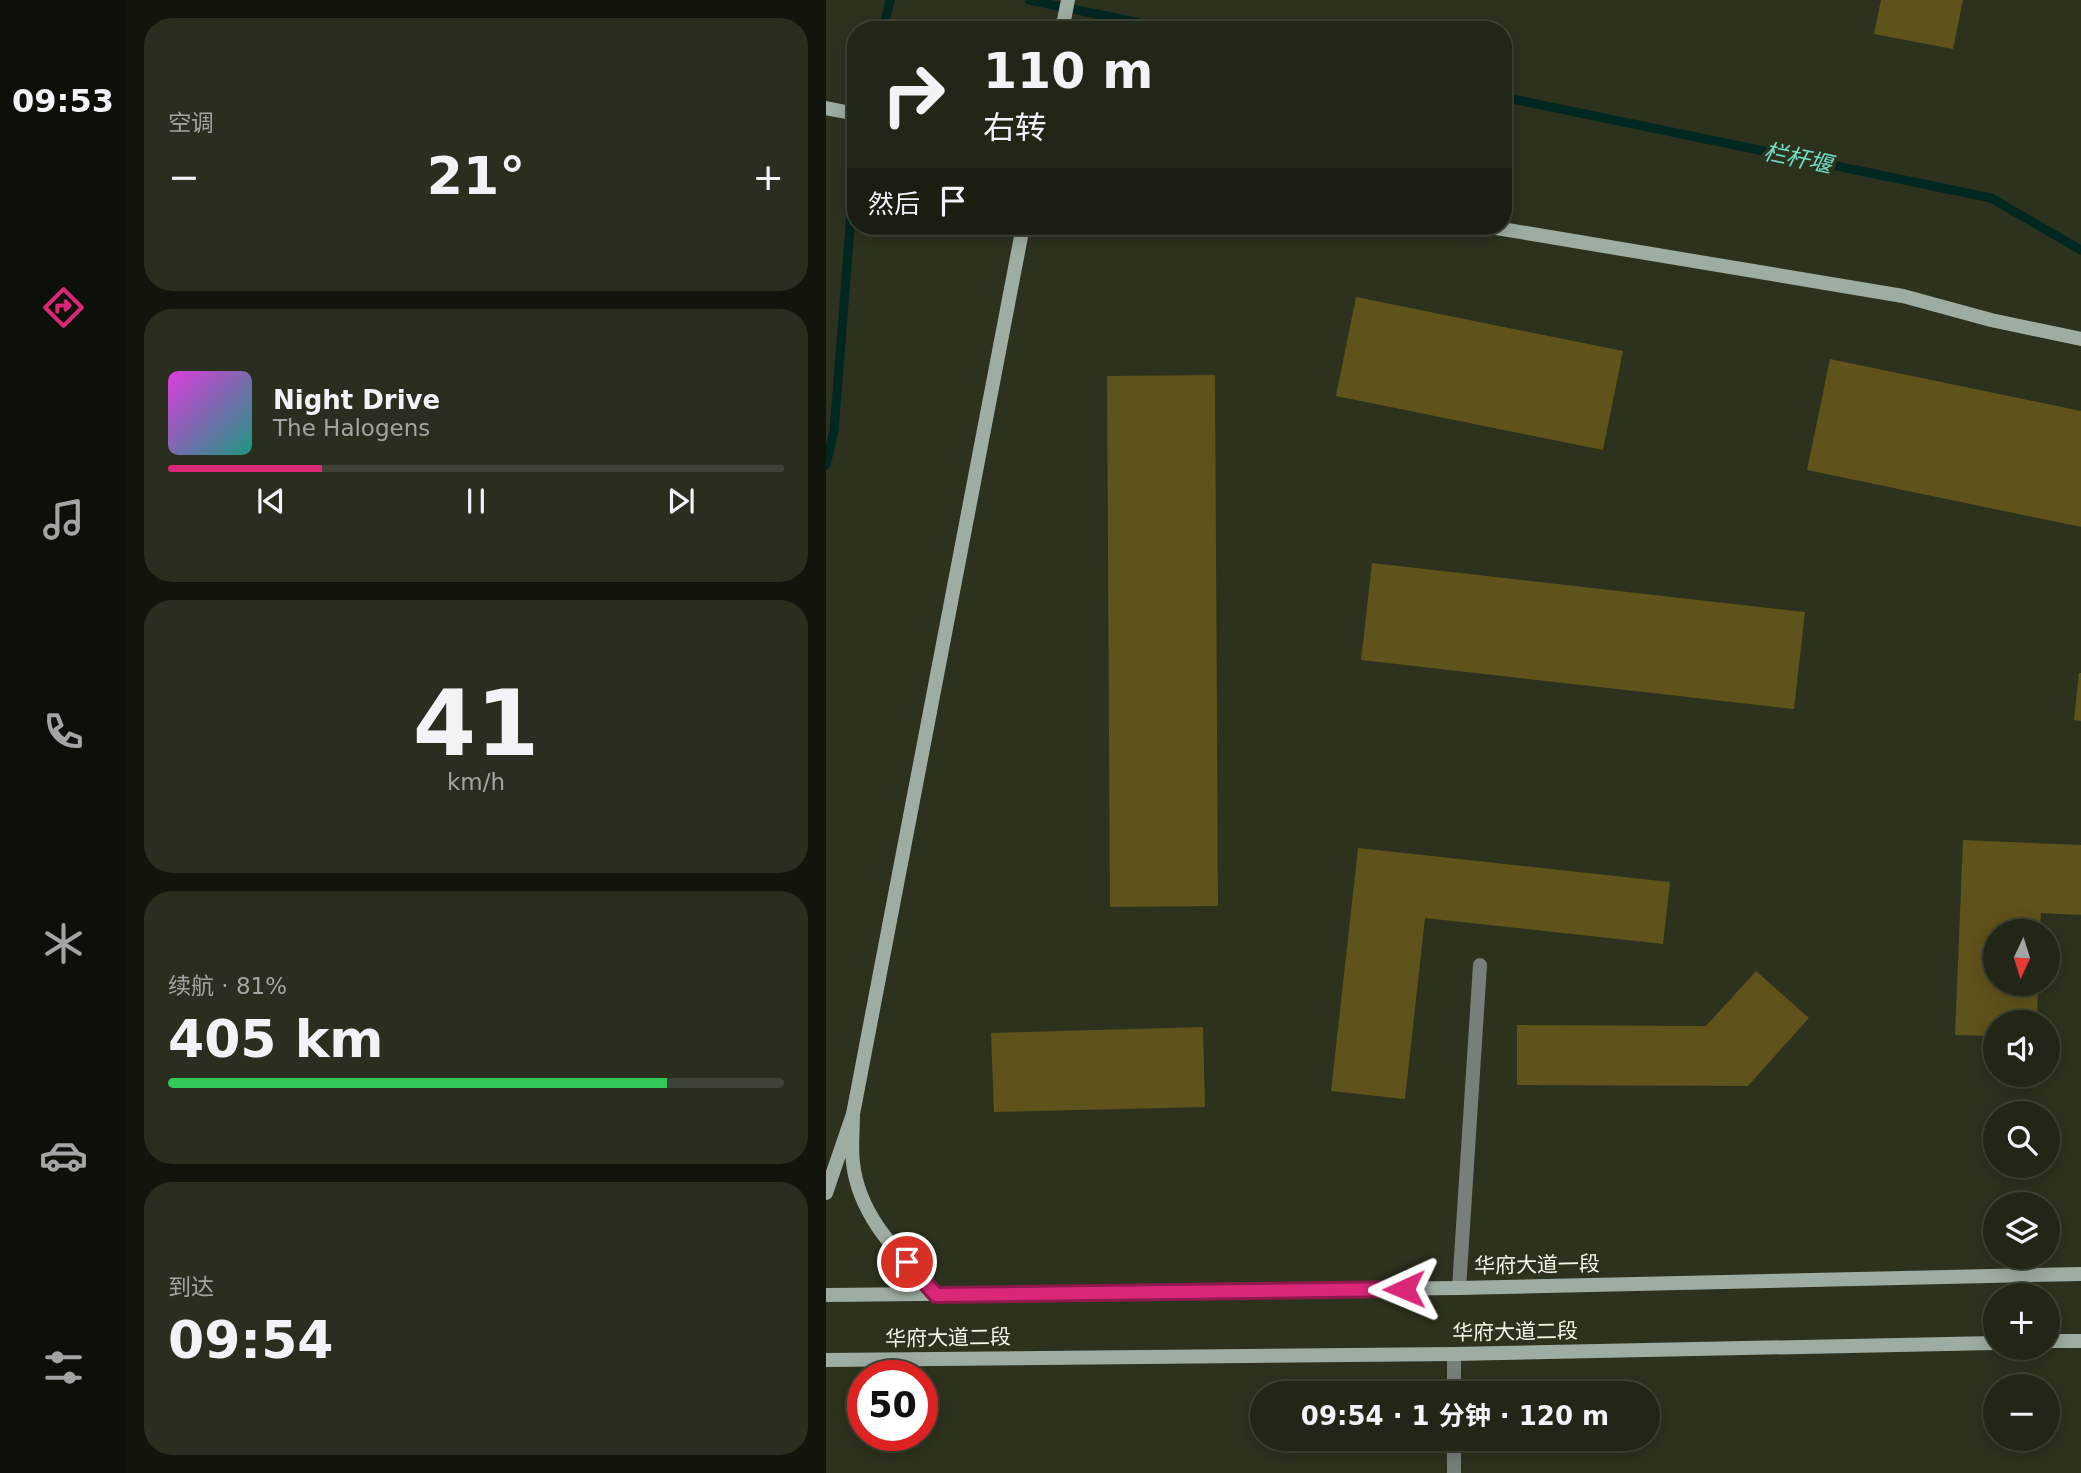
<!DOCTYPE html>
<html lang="zh">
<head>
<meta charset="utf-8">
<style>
	:root { --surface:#212616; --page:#292e1f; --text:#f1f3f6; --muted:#a2a5a1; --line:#3e4335; --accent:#db2777 }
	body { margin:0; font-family:"DejaVu Sans","Noto Sans SC",sans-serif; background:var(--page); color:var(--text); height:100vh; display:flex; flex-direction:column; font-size:26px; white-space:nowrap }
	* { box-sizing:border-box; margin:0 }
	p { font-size:23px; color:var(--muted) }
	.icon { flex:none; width:38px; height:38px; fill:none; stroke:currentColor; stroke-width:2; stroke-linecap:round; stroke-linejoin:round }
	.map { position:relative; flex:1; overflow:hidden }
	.details { display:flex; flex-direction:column; gap:18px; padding:18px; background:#12150c; width:700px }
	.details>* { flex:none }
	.hud { position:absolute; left:21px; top:21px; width:665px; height:214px; border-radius:28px; box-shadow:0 4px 18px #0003,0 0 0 2px var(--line); background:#212616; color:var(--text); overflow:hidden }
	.needle { width:46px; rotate:184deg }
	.fabs { position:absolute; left:1157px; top:919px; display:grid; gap:14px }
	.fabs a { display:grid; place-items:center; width:77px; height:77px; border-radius:50%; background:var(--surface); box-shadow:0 4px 18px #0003,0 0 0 2px var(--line); font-size:35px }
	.speed { position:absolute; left:21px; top:1360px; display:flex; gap:14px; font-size:35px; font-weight:700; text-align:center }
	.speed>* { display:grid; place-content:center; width:91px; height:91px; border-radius:50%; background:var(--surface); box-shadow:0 4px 18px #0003,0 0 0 2px var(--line); line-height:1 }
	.speed .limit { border:10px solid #d22; background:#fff; color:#111 }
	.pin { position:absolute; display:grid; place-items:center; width:60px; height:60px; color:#fff; margin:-30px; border:4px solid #fff; border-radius:50%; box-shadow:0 2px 7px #0007 }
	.me { position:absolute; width:77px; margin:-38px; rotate:269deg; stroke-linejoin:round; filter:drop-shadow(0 0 5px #0008) }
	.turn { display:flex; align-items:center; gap:24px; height:147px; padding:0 21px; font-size:32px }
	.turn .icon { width:91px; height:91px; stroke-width:2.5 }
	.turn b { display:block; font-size:49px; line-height:60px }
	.then { display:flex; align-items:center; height:66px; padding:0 21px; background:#0003; gap:14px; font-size:26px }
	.big { font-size:52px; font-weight:700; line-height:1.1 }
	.details .tile { flex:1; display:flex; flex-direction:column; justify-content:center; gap:10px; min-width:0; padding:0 24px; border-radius:28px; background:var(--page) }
	.details .dial { align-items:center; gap:0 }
	.dial b { font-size:91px; line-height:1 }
	.song { display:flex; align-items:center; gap:21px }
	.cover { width:84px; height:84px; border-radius:10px; background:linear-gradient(135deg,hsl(300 70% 55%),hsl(170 70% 35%)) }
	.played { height:7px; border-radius:4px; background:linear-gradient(90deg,var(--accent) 25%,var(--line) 25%) }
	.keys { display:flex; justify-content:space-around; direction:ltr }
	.heat { display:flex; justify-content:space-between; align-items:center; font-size:38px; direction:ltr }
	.charge { height:10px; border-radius:5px; background:linear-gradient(90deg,#34c759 81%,var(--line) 0) }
	.trip { position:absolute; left:424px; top:1381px; width:410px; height:70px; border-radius:35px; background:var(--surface); box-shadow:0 4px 18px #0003,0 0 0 2px var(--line); font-weight:700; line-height:70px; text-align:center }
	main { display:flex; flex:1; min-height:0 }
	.dock { display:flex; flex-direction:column; width:126px; justify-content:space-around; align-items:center; background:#0d0f09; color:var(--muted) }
	.dock .icon { width:49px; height:49px }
	.dock .on { color:var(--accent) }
	.dock b { font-size:32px; color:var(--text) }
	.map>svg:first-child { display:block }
</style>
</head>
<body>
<main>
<nav class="dock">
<b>09:53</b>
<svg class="icon on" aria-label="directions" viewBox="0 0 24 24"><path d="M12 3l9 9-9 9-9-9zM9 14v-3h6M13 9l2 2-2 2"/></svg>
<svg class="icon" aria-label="music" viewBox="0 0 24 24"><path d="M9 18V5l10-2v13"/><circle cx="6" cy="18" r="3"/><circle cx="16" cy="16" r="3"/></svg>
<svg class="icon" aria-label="phone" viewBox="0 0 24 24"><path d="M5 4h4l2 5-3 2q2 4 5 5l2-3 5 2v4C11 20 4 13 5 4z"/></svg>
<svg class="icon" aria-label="climate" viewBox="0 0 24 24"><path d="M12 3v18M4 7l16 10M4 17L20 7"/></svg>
<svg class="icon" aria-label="car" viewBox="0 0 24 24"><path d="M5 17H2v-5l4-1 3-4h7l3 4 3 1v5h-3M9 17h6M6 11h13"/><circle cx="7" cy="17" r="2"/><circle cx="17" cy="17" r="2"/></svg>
<svg class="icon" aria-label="filters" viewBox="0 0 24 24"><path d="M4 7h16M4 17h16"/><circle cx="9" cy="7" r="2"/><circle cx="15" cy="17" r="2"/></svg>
</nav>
<section class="details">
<div class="tile"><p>空调</p>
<div class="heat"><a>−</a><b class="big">21°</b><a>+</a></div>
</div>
<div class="tile">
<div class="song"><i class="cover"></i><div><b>Night Drive</b><p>The Halogens</p></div></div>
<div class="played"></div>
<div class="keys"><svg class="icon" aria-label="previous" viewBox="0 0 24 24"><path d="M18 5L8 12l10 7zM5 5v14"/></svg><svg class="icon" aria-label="pause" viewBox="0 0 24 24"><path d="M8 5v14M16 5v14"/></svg><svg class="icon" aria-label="next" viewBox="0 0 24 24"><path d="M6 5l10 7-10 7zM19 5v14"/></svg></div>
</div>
<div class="tile dial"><b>41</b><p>km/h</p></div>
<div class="tile"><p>续航 · 81%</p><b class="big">405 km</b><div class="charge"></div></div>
<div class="tile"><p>到达</p><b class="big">09:54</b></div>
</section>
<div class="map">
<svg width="1255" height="1473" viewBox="0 0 1255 1473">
	<rect width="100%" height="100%" fill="#2c321e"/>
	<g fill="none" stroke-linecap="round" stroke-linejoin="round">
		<g stroke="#002720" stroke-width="9">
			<polyline points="203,0 348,30"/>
			<polyline points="57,30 64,0"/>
			<polyline points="677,97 1165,198 1255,250"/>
			<polyline points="0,465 8,431 30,151"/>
		</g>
	</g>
	<g fill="#5f521b">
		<polygon points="1055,0 1137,0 1127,49 1048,34"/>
		<polygon points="530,297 797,351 777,450 510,396"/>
		<polygon points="1004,359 1255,411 1255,527 981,470"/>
		<polygon points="389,375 392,906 284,907 281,376"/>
		<polygon points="546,563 979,612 968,709 535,660"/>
		<polygon points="1253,673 1255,673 1255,721 1248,720"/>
		<polygon points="1137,840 1255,845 1255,915 1215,913 1214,931 1169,931 1169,984 1212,984 1211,1022 1169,1022 1169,1036 1129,1035"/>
		<polygon points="532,848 844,882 837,944 599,918 579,1099 505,1091"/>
		<polygon points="930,971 983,1018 922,1086 691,1085 691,1025 880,1026"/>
		<polygon points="377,1027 379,1107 168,1112 165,1033"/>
	</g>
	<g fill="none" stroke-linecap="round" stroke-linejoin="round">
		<g stroke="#768078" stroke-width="14">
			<polyline points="633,1288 654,965"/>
			<polyline points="628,1393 628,1354"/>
			<polyline points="628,1473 628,1438"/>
		</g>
		<g stroke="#9eada1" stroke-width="14">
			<polyline points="236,30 242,0"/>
			<polyline points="0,108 30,114"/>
			<polyline points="658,226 1077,296 1165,320 1255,339"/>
			<polyline points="27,1114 197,226"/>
			<path d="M0 1193 27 1114C27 1130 25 1147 27 1163 33 1218 75 1256 110 1295"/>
			<polyline points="0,1295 633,1288 1255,1274"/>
			<polyline points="1222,1341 1255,1341"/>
			<polyline points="0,1360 628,1354 1169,1343"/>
		</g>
	</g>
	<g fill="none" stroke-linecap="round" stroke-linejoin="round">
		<defs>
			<polyline id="route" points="81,1262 110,1295 578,1289"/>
		</defs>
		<use href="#route" stroke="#8e194d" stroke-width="18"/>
		<use href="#route" stroke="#db2777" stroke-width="12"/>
	</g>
	<g text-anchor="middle" stroke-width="7" stroke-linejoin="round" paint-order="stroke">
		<g font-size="21" fill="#f2f6e9" stroke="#2c321e">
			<text transform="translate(711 1265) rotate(-1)" y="7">华府大道一段</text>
			<text transform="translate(689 1332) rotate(-1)" y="7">华府大道二段</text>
			<text transform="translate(122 1338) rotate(-1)" y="7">华府大道二段</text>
		</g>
		<g font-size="23" font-style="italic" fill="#73ddc6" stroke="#2c321e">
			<text transform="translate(972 158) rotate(12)" y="8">栏杆堰</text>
		</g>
	</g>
</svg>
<div class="fabs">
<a><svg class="needle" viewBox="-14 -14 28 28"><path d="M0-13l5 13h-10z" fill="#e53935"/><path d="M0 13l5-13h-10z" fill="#a2a5a1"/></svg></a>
<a><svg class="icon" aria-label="sound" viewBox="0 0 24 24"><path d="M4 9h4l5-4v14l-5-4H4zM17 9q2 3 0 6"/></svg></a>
<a><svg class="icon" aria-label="search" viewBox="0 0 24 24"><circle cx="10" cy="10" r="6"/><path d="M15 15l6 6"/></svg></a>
<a><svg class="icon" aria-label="layers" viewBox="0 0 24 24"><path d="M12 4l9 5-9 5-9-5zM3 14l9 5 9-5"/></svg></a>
<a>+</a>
<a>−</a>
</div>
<div class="speed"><div class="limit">50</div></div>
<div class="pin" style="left:81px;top:1262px;background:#d93025"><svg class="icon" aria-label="arrive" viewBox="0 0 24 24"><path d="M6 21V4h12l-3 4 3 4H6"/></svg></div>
<svg class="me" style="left:578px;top:1289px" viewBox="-20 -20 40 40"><path d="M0-17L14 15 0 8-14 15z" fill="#db2777" stroke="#fff" stroke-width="4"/></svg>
<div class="trip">09:54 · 1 分钟 · 120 m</div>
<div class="hud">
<div class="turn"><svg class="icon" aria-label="right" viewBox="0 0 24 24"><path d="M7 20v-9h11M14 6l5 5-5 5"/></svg><div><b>110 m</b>右转</div></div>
<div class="then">然后<svg class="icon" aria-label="arrive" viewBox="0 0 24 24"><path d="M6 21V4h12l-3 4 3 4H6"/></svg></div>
</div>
</div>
</main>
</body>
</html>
